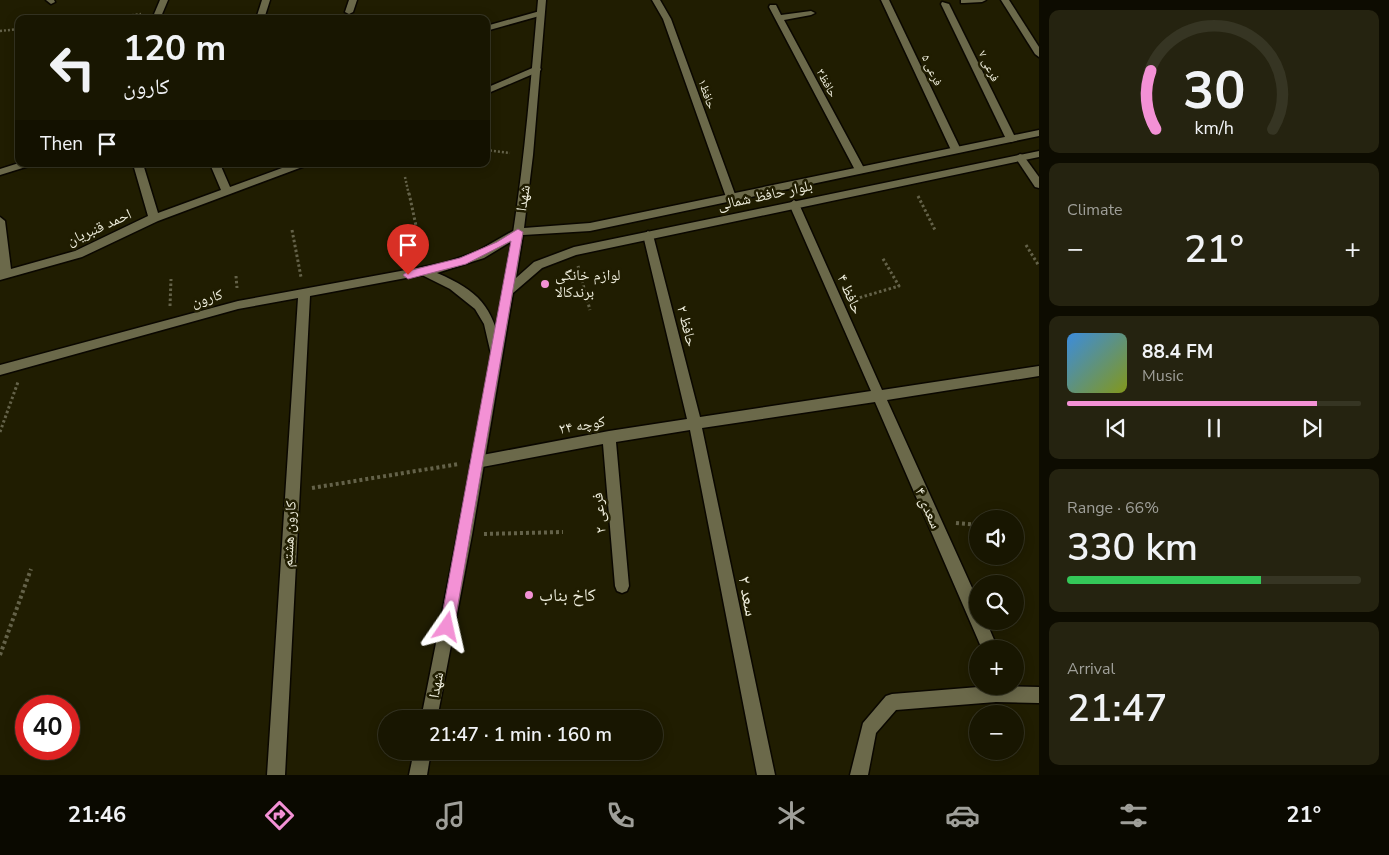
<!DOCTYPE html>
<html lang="en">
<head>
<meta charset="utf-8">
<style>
	:root { --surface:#181601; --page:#252310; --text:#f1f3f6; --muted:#9f9f99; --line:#363523; --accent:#f391d5 }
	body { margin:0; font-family:"Nunito Sans","Noto Naskh Arabic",sans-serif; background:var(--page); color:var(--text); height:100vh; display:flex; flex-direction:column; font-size:19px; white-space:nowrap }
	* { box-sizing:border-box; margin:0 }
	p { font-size:16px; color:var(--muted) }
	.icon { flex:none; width:28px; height:28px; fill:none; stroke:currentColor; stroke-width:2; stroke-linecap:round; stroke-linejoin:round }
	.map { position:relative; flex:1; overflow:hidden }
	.details { display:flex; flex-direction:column; gap:10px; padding:10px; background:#0d0c01; width:350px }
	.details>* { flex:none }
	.top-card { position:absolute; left:15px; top:15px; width:475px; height:152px; border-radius:10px; box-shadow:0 2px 12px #0003,0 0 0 1px var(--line); background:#181601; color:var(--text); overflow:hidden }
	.buttons { position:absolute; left:969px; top:510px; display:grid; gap:10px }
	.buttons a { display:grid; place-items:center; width:55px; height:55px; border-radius:50%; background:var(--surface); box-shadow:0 2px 12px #0003,0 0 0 1px var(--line); font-size:25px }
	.speed { position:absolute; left:15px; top:695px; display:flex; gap:10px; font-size:25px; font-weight:700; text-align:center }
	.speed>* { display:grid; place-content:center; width:65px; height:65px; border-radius:50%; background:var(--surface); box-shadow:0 2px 12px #0003,0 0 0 1px var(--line); line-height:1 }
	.speed .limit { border:8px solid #d22; background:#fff; color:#111 }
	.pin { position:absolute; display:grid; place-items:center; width:42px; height:42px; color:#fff; margin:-51px -21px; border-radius:50% 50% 50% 0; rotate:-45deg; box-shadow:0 0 5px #0007 }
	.pin .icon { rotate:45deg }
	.me { position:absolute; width:55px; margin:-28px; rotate:11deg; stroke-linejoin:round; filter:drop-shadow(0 0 4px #0008) }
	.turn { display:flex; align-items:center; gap:18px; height:105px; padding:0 25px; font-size:22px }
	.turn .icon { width:65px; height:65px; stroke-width:2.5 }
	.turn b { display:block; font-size:35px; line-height:42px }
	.then { display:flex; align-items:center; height:48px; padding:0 25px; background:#0003; gap:10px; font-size:19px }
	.big { font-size:38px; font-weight:600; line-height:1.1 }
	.details .card { flex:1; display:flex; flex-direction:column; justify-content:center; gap:8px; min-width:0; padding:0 18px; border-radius:10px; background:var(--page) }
	.details .dial { align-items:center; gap:0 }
	.dial svg { height:130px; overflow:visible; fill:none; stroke:var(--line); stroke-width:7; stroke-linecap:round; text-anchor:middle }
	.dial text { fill:var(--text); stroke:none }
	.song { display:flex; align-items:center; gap:15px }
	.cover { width:60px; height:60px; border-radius:8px; background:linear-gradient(135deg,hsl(210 70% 55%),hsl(70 70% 35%)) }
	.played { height:5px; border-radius:2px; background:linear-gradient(90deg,var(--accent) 85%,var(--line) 85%) }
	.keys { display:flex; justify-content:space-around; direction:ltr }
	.heat { display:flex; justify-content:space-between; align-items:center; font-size:28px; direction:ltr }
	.charge { height:8px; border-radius:4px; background:linear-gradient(90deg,#34c759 66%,var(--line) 0) }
	.trip { position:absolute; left:378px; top:710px; width:285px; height:50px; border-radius:25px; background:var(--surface); box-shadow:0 2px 12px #0003,0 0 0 1px var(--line); font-weight:600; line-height:50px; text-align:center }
	.menu { display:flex; height:80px; justify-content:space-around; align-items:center; background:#0a0900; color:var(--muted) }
	.menu .icon { width:35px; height:35px }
	.menu .current { color:var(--accent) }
	.menu b { font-size:22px; color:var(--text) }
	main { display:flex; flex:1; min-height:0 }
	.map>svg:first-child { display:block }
</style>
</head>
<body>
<main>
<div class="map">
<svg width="1039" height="775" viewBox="0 0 1039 775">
	<rect width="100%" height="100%" fill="#201d01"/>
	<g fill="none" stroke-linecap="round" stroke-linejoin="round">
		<defs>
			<g id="street">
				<polygon points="46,0 54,0 55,2 51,4"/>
				<polygon points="160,0 168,0 160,19 152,19"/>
				<polygon points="262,0 270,0 264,19 256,19"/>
				<polygon points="349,0 357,0 353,12 349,14 345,12"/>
				<polygon points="652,0 660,0 671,19 736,197 735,199 727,199 726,197 663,19"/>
				<polygon points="881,0 889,0 961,150 959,152 956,153 951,150"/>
				<polygon points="961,0 986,0 982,2 964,3 961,3"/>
				<polygon points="1001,0 1009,0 1039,47 1039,57 1035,54"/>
				<polygon points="942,2 949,4 1016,139 1014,141 1011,142 1006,139 941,4"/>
				<polygon points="770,5 776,5 781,15 811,11 815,13 811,15 784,20 865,170 863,172 860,173 855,170 769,7"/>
				<polygon points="540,11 544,13 543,15 486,31 486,26"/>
				<polygon points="537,66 541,69 540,71 486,94 486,88"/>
				<polygon points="1020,154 1023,155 1039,177 1039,188 1035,187 1015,157"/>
				<polygon points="19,163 31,164 29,166 0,175 0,169"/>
				<polygon points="133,164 143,164 158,213 221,190 210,164 220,164 230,187 293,164 307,164 305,166 158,221 82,257 0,280 0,217 5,221 11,269 75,251 148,216"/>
				<polygon points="794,200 799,204 882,390 1039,366 1039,376 887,400 978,601 978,621 986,621 998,649 982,649 875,402 702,428 775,775 757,775 690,430 616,442 629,586 627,591 622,593 617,591 615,586 603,444 477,468 472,466 470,462 472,458 477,456 609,431 687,419 643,235 648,231 653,235 700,417 871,391 789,204"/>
				<path d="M518 228 522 229 523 232 522 235 484 258 437 273C479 291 492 306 502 350L500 353H492L490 350 484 324 475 309 450 289 422 275 310 296 285 775H267L298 298 238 309 0 375V365L238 301 444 263 476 252Z"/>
			</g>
			<g id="secondary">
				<path d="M538 0H546L533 155 524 228 590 223 1039 130V136L590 231 523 235 516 278 534 262 574 247 1039 151V157L576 255 542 268 513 293 472 535 437 719H421C453 557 486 395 513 233 525 156 531 78 538 0Z"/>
				<polygon points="991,686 1039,687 1039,703 996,702 896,710 876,733 868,775 850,775 863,723 886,696 892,694"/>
				<polygon points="414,751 431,751 427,775 409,775"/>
			</g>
		</defs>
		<use href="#street" stroke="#0a0700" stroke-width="3"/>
		<use href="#secondary" stroke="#0a0700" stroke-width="3"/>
		<g stroke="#646249" stroke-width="2.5" stroke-dasharray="2 2" stroke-linecap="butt">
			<polyline points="104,19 141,14"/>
			<polyline points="0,31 19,29"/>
			<polyline points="486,150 510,153"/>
			<polyline points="405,177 409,195"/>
		</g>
		<g stroke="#646249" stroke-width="3" stroke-dasharray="2.5 2.5" stroke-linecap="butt">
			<polyline points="409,193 422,254"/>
			<polyline points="918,196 935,230"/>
			<polyline points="292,230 301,277"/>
			<polyline points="1026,245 1039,266"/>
			<polyline points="578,266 590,310"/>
			<polyline points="236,276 237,288"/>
			<polyline points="855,299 899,286 882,257"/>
			<polyline points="170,306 171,279"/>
			<polyline points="0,432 18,382"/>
		</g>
		<g stroke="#646249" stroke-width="4" stroke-dasharray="3 3" stroke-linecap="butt">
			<polyline points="312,488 459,464"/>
			<polyline points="956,523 978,525"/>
			<polyline points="484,534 563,532"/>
			<polyline points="0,655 31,569"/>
		</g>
		<use href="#street" fill="#6b694a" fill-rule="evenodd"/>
		<use href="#secondary" fill="#6b694a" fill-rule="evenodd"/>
	</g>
	<polygon fill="#f391d5" stroke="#9e5e8a" points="518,229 523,232 454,627 452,632 447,634 442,632 440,627 511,241 466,264 408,279 403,275 408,271 460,258 497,242"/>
	<g fill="#f391d5" stroke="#201d01" stroke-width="2">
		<circle cx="545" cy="284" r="5"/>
		<circle cx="529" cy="595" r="5"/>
	</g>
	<g text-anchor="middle" stroke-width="5" stroke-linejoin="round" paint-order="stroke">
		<g font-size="12" fill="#eeeddc" stroke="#201d01">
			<text transform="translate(989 66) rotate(64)" y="4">فرعی ۷</text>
			<text transform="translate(932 70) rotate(65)" y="4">فرعی ۵</text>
			<text transform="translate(827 83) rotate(62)" y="4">حافظ۳</text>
			<text transform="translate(707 94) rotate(70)" y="4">حافظ۱</text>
		</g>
		<g font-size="15" fill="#eeeddc" stroke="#201d01">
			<text transform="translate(765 195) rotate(-12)" y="5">بلوار حافظ شمالی</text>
			<text transform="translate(523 198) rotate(-82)" y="5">شهدا</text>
			<text transform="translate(99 227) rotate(-24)" y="5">احمد قنبریان</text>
			<text transform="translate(850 294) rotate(66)" y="5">حافظ ۴</text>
			<text transform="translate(207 298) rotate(-15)" y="5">کارون</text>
			<text transform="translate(687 326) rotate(76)" y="5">حافظ ۲</text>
			<text transform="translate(582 425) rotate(-10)" y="5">کوچه ۲۴</text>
			<text transform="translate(928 508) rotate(66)" y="5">سعدی ۴</text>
			<text transform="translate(599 513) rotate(-95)" y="5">فرعی ۲</text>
			<text transform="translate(289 534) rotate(-87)" y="5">کارون هشتم</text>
			<text transform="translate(436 685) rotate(-79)" y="5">شهدا</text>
		</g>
		<g font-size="15" fill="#eeeddc" stroke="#201d01" text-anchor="start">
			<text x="555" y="280">لوازم خانگی<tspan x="555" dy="17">برندکالا</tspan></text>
		</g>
		<g font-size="18" fill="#eeeddc" stroke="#201d01" text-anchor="start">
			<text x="539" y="601">کاخ بناب</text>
		</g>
		<g font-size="18" fill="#eeeddc" stroke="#201d01">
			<text transform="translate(748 596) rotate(79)" y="6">سعد ۲</text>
		</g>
	</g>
</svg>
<div class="buttons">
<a><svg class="icon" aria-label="sound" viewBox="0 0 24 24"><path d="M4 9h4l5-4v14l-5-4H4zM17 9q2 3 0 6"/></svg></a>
<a><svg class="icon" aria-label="search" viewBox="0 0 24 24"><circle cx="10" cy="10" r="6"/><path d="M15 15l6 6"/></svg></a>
<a>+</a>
<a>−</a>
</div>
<div class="speed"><div class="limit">40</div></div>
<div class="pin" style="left:408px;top:275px;background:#d93025"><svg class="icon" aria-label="arrive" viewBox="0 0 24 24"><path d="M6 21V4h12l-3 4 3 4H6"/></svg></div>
<svg class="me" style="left:447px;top:627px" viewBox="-20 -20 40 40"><path d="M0-17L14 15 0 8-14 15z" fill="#f391d5" stroke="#fff" stroke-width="4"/></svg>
<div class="trip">21:47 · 1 min · 160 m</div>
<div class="top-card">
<div class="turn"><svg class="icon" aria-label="left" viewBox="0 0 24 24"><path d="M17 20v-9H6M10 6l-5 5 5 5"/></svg><div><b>120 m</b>کارون</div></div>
<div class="then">Then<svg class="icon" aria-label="arrive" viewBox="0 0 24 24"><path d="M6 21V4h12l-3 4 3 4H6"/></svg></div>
</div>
</div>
<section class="details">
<div class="card dial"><svg viewBox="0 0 100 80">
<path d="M14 69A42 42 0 1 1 86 69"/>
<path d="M14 69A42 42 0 0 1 11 33" stroke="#f391d5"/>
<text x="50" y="56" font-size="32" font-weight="700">30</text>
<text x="50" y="72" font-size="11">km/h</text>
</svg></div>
<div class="card"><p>Climate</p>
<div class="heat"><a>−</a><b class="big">21°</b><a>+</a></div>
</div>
<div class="card">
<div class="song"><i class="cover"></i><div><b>88.4 FM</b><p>Music</p></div></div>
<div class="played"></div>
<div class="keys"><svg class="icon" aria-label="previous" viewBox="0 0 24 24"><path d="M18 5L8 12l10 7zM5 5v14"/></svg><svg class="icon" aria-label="pause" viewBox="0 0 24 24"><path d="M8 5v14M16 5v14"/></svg><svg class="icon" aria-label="next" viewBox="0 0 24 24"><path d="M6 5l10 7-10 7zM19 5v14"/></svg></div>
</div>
<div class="card"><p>Range · 66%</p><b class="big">330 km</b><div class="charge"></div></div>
<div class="card"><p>Arrival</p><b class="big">21:47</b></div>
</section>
</main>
<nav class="menu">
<b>21:46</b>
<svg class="icon current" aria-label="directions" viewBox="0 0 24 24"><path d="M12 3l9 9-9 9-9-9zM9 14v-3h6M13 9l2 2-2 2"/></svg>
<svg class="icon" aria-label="music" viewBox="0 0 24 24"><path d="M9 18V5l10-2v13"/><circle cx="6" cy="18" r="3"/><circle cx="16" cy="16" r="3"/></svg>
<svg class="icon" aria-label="phone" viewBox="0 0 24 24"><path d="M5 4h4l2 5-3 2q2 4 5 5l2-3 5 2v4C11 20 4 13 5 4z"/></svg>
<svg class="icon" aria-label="climate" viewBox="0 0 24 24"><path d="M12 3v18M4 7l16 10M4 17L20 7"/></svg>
<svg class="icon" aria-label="car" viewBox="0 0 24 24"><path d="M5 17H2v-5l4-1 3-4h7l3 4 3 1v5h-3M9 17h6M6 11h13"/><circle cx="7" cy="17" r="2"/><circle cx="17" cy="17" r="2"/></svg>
<svg class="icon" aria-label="filters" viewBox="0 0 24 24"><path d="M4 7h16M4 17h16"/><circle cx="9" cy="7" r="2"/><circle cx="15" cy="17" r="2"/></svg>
<b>21°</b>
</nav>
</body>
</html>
